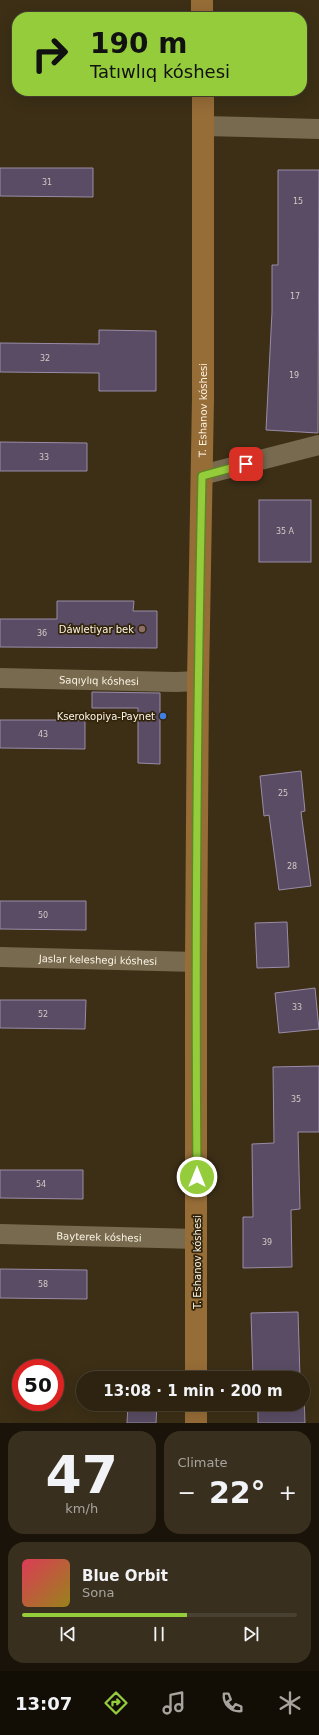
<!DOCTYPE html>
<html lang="en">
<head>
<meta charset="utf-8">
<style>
	:root { --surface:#2d2310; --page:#392f1e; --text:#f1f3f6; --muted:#a7a49f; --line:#484030; --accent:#94cc3b }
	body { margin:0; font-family:"DejaVu Sans",sans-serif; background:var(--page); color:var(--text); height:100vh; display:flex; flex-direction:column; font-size:15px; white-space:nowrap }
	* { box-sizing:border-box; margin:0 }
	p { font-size:13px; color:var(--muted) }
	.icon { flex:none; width:22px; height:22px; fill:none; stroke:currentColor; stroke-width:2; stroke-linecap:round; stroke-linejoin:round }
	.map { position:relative; height:1423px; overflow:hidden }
	.side { display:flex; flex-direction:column; gap:8px; padding:8px; background:#191309; flex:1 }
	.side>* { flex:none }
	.guide { position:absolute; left:12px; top:12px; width:295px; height:84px; border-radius:16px; box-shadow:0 4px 16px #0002,0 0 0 1px var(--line); background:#94cc3b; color:#111; overflow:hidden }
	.speed { position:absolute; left:12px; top:1359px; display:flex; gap:8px; font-size:20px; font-weight:700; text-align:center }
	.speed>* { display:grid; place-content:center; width:52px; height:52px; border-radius:50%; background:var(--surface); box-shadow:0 4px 16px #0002,0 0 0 1px var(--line); line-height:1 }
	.speed .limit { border:6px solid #d22; background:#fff; color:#111 }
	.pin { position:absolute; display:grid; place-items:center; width:34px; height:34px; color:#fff; margin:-17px; border-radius:8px; box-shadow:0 2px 6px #0006 }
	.me { position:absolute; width:44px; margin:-22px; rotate:0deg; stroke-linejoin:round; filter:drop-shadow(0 0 3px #0008) }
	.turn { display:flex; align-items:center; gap:14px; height:84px; padding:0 12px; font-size:18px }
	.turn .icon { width:52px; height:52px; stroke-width:2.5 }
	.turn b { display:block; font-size:28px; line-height:34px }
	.big { font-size:30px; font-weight:600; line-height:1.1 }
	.side .widget { flex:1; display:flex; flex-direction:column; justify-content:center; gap:6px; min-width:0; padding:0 14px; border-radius:16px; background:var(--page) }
	.side .dial { align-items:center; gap:0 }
	.dial b { font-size:52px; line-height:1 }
	.song { display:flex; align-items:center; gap:12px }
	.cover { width:48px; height:48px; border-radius:6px; background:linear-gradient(135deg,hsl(350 70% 55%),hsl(50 70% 35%)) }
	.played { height:4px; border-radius:2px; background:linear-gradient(90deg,var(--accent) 60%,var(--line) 60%) }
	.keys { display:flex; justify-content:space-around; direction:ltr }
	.heat { display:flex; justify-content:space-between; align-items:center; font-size:22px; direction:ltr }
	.side .tiles { flex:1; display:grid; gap:8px; grid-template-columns:1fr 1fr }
	.widget:last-child { grid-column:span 2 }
	.trip { position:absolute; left:76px; top:1371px; width:234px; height:40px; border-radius:20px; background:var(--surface); box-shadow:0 4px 16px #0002,0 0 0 1px var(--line); font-weight:600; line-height:40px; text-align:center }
	.dock { display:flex; height:64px; justify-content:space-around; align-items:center; background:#120e06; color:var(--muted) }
	.dock .icon { width:28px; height:28px }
	.dock .current { color:var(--accent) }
	.dock b { font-size:18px; color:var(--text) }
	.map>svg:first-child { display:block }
</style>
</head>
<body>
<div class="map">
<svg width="319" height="1423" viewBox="0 0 319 1423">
	<rect width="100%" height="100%" fill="#3c2f16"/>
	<g fill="#594c64" stroke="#9a8ca7">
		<polygon points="0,168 93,168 93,197 0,196"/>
		<polygon points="278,170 319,170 318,433 266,430 272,312 272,265 278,265"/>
		<polygon points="99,330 156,331 156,391 99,391 99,373 0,372 0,343 99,344"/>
		<polygon points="0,442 87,443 87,471 0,471"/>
		<rect x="259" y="500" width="52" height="62"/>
		<polygon points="57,601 134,601 133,611 157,611 157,648 0,647 0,619 57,619"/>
		<polygon points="92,692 160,693 160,764 138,763 138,708 92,708"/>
		<polygon points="0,720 85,720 85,749 0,748"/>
		<polygon points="301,771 305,811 301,812 311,886 279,890 269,815 264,816 260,776"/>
		<polygon points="0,901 86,901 86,930 0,929"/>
		<polygon points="287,922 289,967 257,968 255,923"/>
		<polygon points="315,988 319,1029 279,1033 275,993"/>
		<polygon points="0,1000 86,1000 85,1029 0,1028"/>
		<polygon points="319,1066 319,1132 298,1132 300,1209 291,1210 292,1267 243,1268 243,1217 253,1217 252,1144 274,1143 273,1067"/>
		<polygon points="0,1170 83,1170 83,1199 0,1198"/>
		<polygon points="0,1269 87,1270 87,1299 0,1298"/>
		<polygon points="298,1312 300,1378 253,1378 251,1313"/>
		<polygon points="303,1395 304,1395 305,1423 258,1423 258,1404 303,1404"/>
		<polygon points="128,1404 157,1404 156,1423 127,1423"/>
	</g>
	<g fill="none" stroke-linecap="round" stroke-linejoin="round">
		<g stroke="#786a4f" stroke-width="20">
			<polyline points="204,126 319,129"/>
			<polyline points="202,475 319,445"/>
			<path id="s1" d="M0 678 176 682 198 681"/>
			<path id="s2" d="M0 957 196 962"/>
			<path id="s3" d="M0 1234 197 1239"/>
		</g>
		<g stroke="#966c37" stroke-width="22">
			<polyline points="202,0 202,17"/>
			<path id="s4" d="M196 1378V962L198 681 203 398V91"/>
			<polyline points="196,1423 196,1404"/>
		</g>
	</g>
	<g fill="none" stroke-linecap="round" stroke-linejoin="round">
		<defs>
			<path id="route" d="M197 1177C195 943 197 709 202 476L246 464"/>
		</defs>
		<use href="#route" stroke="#608526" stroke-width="10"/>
		<use href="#route" stroke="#94cc3b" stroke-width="7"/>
	</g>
	<circle fill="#8d6e63" stroke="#32250c" stroke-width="1.5" cx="142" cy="629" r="4"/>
	<circle fill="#3f7fe0" stroke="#32250c" stroke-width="1.5" cx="163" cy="716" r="4"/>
	<g text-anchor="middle" stroke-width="3.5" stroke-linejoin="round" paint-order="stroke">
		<g font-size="8" fill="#d3cac5">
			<text x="47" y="185">31</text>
			<text x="298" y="204">15</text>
			<text x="295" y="299">17</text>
			<text x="45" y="361">32</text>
			<text x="294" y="378">19</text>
			<text x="44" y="460">33</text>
			<text x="285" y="534">35 А</text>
			<text x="42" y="636">36</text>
			<text x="43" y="737">43</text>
			<text x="283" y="796">25</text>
			<text x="292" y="869">28</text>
			<text x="43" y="918">50</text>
			<text x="297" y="1010">33</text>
			<text x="43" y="1017">52</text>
			<text x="296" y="1102">35</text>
			<text x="41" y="1187">54</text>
			<text x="267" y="1245">39</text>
			<text x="43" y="1287">58</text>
		</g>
		<g font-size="10" fill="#fcf4e5" stroke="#32250c">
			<text dy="4" stroke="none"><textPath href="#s4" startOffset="968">T. Eshanov kóshesi</textPath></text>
			<text dy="4" stroke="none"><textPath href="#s1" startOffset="99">Saqıylıq kóshesi</textPath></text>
			<text dy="4" stroke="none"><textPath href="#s2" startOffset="98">Jaslar keleshegi kóshesi</textPath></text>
			<text dy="4" stroke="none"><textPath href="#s3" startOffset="99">Bayterek kóshesi</textPath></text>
			<text transform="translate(197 1262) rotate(-90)" y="4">T. Eshanov kóshesi</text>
		</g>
		<g font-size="10" fill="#fcf4e5" stroke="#32250c" text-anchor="end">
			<text x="134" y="633">Dáwletiyar bek</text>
			<text x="155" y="720">Kserokopiya-Paynet</text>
		</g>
	</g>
</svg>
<div class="speed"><div class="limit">50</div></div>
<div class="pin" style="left:246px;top:464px;background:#d93025"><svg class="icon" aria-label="arrive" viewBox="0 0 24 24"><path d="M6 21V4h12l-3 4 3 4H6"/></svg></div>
<svg class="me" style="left:197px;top:1177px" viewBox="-20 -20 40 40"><circle r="17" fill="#94cc3b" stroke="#fff" stroke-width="3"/><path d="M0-11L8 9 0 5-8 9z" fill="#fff"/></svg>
<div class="trip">13:08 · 1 min · 200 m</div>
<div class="guide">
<div class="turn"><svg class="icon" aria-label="right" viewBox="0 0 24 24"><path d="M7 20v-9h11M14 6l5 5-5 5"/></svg><div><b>190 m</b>Tatıwlıq kóshesi</div></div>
</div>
</div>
<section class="side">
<div class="tiles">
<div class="widget dial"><b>47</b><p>km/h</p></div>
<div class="widget"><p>Climate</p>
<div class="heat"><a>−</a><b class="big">22°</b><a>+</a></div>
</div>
<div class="widget">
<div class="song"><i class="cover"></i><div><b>Blue Orbit</b><p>Sona</p></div></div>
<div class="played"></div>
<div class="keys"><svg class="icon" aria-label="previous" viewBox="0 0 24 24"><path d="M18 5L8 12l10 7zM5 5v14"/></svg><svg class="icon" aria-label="pause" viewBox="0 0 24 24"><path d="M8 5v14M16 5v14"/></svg><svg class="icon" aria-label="next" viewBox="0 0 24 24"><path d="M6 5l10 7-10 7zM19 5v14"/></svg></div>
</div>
</div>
</section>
<nav class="dock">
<b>13:07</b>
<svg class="icon current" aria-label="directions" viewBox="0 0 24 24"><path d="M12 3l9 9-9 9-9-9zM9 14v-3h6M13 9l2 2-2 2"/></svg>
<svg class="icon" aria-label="music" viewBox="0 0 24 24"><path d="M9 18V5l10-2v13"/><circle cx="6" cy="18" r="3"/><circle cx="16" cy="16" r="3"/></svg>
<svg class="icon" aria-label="phone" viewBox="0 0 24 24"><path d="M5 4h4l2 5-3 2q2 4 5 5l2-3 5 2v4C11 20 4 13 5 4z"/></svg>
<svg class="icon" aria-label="climate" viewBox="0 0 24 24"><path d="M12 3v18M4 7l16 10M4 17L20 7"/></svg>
</nav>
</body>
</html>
